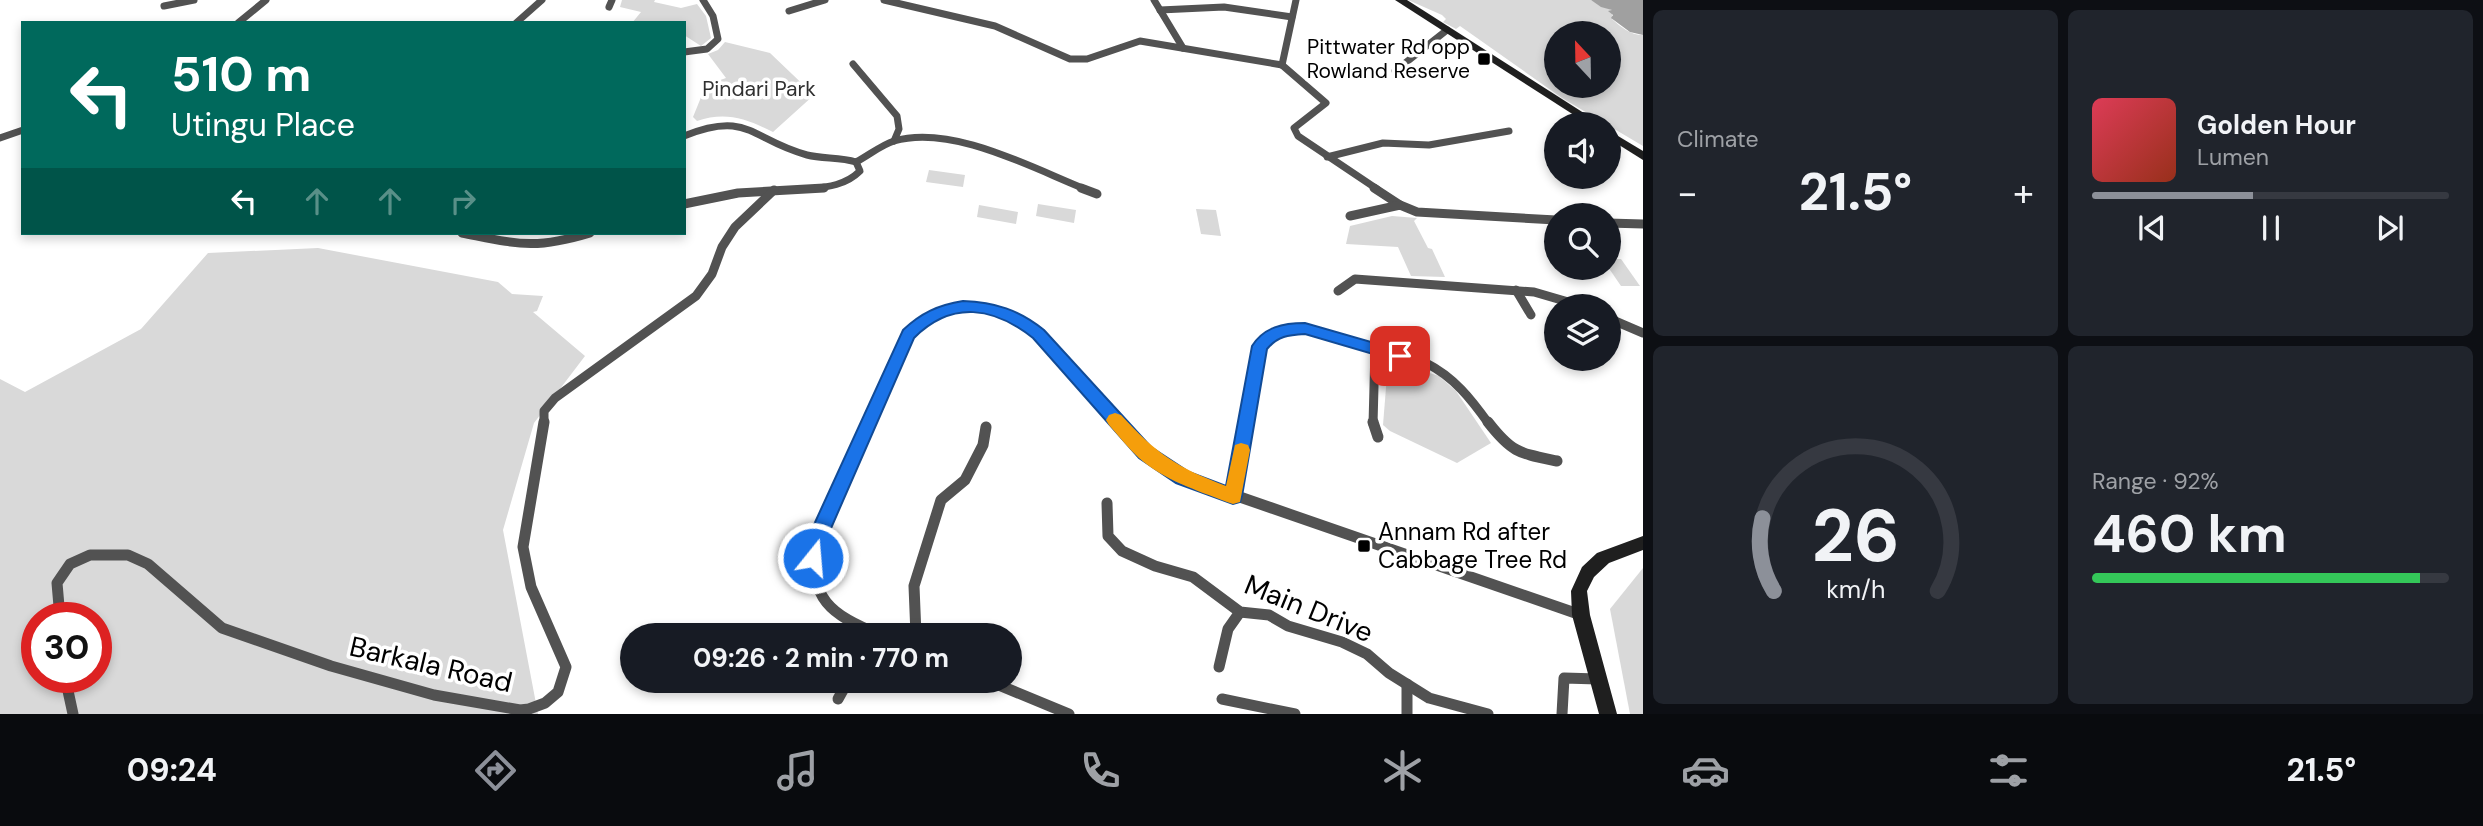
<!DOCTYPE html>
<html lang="en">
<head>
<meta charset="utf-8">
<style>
	:root { --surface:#171b24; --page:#20242c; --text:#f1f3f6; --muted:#9ea1a6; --line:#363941; --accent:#8c9099 }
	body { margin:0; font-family:"DM Sans",sans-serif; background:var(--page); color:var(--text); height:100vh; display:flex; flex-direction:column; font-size:26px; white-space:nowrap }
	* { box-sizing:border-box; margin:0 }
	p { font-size:23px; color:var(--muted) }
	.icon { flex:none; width:38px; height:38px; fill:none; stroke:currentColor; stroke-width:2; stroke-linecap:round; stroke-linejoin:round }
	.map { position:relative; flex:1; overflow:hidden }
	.sheet { display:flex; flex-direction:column; gap:10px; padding:10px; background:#0d0f14; width:840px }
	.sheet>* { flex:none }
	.banner { position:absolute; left:21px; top:21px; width:665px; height:214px; border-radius:0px; box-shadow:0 4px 10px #0003; background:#00695c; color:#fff; overflow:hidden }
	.needle { width:46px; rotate:338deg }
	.tools { position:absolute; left:1544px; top:21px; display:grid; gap:14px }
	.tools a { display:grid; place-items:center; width:77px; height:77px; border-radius:50%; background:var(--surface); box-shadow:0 4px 10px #0003; font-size:35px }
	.speed { position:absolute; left:21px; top:602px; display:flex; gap:14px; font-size:35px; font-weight:700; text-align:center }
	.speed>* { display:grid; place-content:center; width:91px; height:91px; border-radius:50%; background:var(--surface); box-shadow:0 4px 10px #0003; line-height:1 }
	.speed .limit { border:10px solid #d22; background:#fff; color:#111 }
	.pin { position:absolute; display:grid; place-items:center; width:60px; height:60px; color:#fff; margin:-30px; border-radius:14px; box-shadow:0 4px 10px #0006 }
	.me { position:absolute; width:77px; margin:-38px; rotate:17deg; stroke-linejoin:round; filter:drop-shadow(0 0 5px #0008) }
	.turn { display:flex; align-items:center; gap:24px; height:147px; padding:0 35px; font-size:32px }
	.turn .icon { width:91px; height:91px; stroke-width:2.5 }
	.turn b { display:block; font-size:49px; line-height:60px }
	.lanes { display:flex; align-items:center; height:66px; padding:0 35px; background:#0003; justify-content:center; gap:35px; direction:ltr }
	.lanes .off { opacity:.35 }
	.big { font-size:52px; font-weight:700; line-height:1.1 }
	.sheet .card { flex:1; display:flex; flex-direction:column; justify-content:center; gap:10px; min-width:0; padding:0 24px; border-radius:10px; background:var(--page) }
	.sheet .dial { align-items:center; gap:0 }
	.dial svg { height:182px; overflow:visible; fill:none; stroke:var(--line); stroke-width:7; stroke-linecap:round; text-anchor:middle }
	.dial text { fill:var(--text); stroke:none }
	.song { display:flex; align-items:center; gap:21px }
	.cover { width:84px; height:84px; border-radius:10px; background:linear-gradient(135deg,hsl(350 70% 55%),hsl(10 70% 35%)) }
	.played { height:7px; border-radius:4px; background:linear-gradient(90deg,var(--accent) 45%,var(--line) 45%) }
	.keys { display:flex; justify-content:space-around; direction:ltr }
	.heat { display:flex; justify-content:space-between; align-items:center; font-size:38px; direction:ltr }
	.charge { height:10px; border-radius:5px; background:linear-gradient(90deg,#34c759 92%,var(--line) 0) }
	.sheet .tiles { flex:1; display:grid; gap:10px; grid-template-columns:repeat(2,1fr) }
	.trip { position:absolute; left:620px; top:623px; width:402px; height:70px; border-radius:35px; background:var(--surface); box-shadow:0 4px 10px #0003; font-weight:700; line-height:70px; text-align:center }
	.menu { display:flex; height:112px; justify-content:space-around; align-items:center; background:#090b0e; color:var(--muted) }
	.menu .icon { width:49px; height:49px }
	.menu .on { color:var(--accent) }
	.menu b { font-size:32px; color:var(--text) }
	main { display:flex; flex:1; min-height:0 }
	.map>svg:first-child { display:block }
</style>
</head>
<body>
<main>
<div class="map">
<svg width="1643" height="714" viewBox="0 0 1643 714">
	<rect width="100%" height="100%" fill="#fff"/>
	<g fill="#d9d9d9" fill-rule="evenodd">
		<polygon points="622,0 655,0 654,2 681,8 697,4 706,16 711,38 701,46 684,35 684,23 632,23 641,12 620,7"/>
		<path d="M1408 0H1591L1612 10V19C1621 27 1630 35 1643 35V146L1562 98 1460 26 1456 29 1443 22 1446 19 1442 15ZM1556 33H1608V86H1556Z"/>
		<path d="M725 42 770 53 814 95 773 132C747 119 726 111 697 121L693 117 706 85 726 78 708 54 718 50Z"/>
		<polygon points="929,170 965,175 963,187 926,182"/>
		<polygon points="1038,204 1076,210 1074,223 1036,216"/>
		<polygon points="979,205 1018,212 1016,224 977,217"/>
		<polygon points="1196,209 1216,210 1221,236 1201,234"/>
		<polygon points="1392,216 1417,218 1414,221 1428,248 1432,249 1445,277 1411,276 1398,247 1346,244 1350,226"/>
		<path d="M318 248 498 282 512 294 543 296 537 311 533 312 585 356 534 423 503 530 538 714H0V379L25 392 141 329 208 253ZM37 618H96V677H37Z"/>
		<polygon points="1608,259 1621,259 1640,286 1621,286 1608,267"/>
		<polygon points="1393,361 1439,376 1456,391 1491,443 1457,463 1390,431 1383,425 1388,363"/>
		<polygon points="1643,568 1643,714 1630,714 1610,609"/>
	</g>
	<polygon fill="#a0a0a0" points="1591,0 1643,0 1643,35 1630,32 1611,18 1613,15 1608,11 1612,10 1601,7"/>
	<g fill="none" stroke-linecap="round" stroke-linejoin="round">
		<g stroke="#525252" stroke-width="7">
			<polyline points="884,0 995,26 1070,59 1087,59 1140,41 1282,65"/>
			<polyline points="1154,0 1183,48"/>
			<polyline points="164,6 194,0"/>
			<polyline points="609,7 612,0"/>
			<polyline points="1160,10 1224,7 1292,17"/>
			<polyline points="789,11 825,0"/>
			<polyline points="238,23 266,0"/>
			<polyline points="516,23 542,0"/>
			<polyline points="684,52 707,49 718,39 713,16 703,0"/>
			<polyline points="853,64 897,116 899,129 894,141"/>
			<polyline points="1282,65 1326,103 1294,128 1298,136 1377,189"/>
			<polyline points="1282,65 1296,0"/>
			<polyline points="1395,71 1447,30"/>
			<path d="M684 136C749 110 751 140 807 155 823 159 840 157 856 162"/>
			<polyline points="0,138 23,130"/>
			<polyline points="1327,157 1383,143 1429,145 1509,131"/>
			<path d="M856 162C868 156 881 145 894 141 952 124 1032 168 1085 189"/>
			<path d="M809 189C828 187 846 185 860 171L856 162"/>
		</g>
		<g stroke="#525252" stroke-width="9">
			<polyline points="1081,188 1097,194"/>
			<polyline points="1374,188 1400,205"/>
			<polyline points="684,204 738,193 824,188"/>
			<polyline points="1350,216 1400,205 1417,212 1556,220"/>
			<polyline points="1608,223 1643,224"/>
			<path d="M462 233C518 244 534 250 590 233"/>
			<polyline points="1516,290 1531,315"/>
			<polyline points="1338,291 1355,279 1534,292 1582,306"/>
			<polyline points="1608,318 1643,333"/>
			<polyline points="544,424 544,411 555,398 696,296 712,274 722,247 735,227 774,190"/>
			<path d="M868 424C880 396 891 360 907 336 915 323 934 314 947 310 1021 288 1077 376 1119 424"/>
			<path d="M1246 424 1260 346 1280 332 1305 328 1426 363C1454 377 1471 399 1489 424"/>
			<polyline points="1373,424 1375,349"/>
		</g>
		<g stroke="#525252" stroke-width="11">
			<path d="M869 422 815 542C809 600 830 614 880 635"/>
			<polyline points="1118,422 1145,452 1182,477 1581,615"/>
			<polyline points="1373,422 1378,437"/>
			<path d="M1488 422C1512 453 1519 453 1557 461"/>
			<polyline points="1233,496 1246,422"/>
			<polyline points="1107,503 1108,536 1122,551 1155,566 1193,577 1240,612 1269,615 1288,626 1342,642 1367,654 1389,673 1429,698 1488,714"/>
			<polyline points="60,618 57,583 70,564 90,555 128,555 148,564 222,628 331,666 434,695 520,710 529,709 545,703 558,692 566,667 531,587 523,547 544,422"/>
			<polyline points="916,635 914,586 941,500 965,480 983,445 986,427"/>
			<polyline points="1219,667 1228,629 1240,612"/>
			<polyline points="65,677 73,714"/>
			<polyline points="989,681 1069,714"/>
			<polyline points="1407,684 1407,714"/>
			<polyline points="838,699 848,681"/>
			<polyline points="1222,699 1295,714"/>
			<polyline points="1562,714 1564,678 1598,679"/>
		</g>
		<g fill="#1f1f1f" fill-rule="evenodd">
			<polygon points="1395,0 1407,0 1601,124 1588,124"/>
			<polygon points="1608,130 1643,151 1643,160 1608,138"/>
			<polygon points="1643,536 1643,550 1609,563 1594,577 1587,591 1590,615 1617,714 1599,714 1572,615 1571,591 1582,567 1597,553"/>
		</g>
	</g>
	<path fill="#1a73e8" stroke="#114b97" stroke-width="2" d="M963 301C995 302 1019 310 1044 330L1151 447 1189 472 1226 486 1252 346C1264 327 1283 323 1305 323L1406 352 1408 356 1400 362 1305 334C1288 335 1278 336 1267 349L1242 496 1240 502 1233 504 1176 483 1139 458 1033 338C994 307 952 300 914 338L825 542 819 564 813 567 806 564 803 558 806 542 903 330C921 313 938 305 963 301Z"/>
	<path fill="#f59e0b" d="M1115 413 1121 415C1157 454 1176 467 1226 486L1235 445 1241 443 1248 445 1250 450 1240 502 1233 504 1227 502C1196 490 1164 480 1139 458 1128 448 1119 436 1109 425L1106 420 1109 415Z"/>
	<g fill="#000" stroke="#fff" stroke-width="2.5">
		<rect x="1477" y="52" width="14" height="14" rx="3.5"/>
		<rect x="1357" y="539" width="14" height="14" rx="3.5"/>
	</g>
	<g text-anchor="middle" stroke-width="7" stroke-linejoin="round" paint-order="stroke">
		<g font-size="21" fill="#000" stroke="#fff" text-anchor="end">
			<text x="1470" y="54">Pittwater Rd opp<tspan x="1470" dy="24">Rowland Reserve</tspan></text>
		</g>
		<g font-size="21" fill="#303030" stroke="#fff">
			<text x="759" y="96">Pindari Park</text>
		</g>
		<g font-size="24" fill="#000" stroke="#fff" text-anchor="start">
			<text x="1378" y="540">Annam Rd after<tspan x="1378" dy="28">Cabbage Tree Rd</tspan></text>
		</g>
		<g font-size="28" fill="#000" stroke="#fff">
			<text transform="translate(1309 608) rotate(22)" y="10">Main Drive</text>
			<text transform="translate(431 664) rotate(13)" y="10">Barkala Road</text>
		</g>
	</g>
</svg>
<div class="tools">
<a><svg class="needle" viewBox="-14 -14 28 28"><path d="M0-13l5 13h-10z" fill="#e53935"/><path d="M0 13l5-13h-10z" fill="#9ea1a6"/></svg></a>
<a><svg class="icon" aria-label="sound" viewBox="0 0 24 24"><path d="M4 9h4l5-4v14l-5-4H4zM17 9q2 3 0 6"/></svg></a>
<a><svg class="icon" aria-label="search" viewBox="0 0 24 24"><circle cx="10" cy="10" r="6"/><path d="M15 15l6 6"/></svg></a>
<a><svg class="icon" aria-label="layers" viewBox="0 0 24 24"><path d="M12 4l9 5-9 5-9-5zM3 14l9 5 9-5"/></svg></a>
</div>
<div class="speed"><div class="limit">30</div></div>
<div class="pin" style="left:1400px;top:356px;background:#d93025"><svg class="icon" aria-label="arrive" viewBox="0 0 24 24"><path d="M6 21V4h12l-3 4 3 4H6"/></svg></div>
<svg class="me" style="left:813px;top:558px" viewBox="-20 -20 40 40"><circle r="17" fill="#1a73e8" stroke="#fff" stroke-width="3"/><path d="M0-11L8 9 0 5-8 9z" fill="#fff"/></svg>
<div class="trip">09:26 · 2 min · 770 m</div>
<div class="banner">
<div class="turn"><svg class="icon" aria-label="left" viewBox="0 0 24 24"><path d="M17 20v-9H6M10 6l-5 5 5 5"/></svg><div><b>510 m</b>Utingu Place</div></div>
<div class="lanes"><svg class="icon" aria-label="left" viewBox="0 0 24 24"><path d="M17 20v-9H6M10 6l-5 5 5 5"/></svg><svg class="icon off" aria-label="ahead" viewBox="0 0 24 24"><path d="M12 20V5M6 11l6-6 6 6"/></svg><svg class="icon off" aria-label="ahead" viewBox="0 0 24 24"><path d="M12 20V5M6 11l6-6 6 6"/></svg><svg class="icon off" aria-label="right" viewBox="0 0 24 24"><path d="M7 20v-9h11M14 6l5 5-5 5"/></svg></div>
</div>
</div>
<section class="sheet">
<div class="tiles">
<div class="card"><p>Climate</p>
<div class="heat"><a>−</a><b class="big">21.5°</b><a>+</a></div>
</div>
<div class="card">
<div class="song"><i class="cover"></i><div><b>Golden Hour</b><p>Lumen</p></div></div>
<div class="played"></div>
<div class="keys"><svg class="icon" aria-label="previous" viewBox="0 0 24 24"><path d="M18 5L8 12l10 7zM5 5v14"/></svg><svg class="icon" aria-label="pause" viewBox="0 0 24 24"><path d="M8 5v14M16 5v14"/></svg><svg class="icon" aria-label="next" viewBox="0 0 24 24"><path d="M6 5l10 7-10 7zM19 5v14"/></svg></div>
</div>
<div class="card dial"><svg viewBox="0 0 100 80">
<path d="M14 69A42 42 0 1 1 86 69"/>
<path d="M14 69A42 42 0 0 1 9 37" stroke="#8c9099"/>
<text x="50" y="56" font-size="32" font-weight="700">26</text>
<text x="50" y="72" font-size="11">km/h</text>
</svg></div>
<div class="card"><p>Range · 92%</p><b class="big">460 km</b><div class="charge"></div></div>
</div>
</section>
</main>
<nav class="menu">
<b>09:24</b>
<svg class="icon on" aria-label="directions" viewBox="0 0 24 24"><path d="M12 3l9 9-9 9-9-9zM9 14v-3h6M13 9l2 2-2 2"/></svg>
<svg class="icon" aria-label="music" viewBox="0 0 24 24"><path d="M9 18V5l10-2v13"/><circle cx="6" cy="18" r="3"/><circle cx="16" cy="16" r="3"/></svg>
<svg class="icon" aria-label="phone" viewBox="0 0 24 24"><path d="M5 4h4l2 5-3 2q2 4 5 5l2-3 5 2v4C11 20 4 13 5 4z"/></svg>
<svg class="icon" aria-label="climate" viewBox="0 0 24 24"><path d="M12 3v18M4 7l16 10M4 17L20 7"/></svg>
<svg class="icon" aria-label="car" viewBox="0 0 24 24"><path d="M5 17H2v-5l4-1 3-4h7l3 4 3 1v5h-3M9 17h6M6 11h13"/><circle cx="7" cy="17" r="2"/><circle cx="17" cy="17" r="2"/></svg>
<svg class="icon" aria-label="filters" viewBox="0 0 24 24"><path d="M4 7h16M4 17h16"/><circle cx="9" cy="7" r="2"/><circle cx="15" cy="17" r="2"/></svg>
<b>21.5°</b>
</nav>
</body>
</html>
